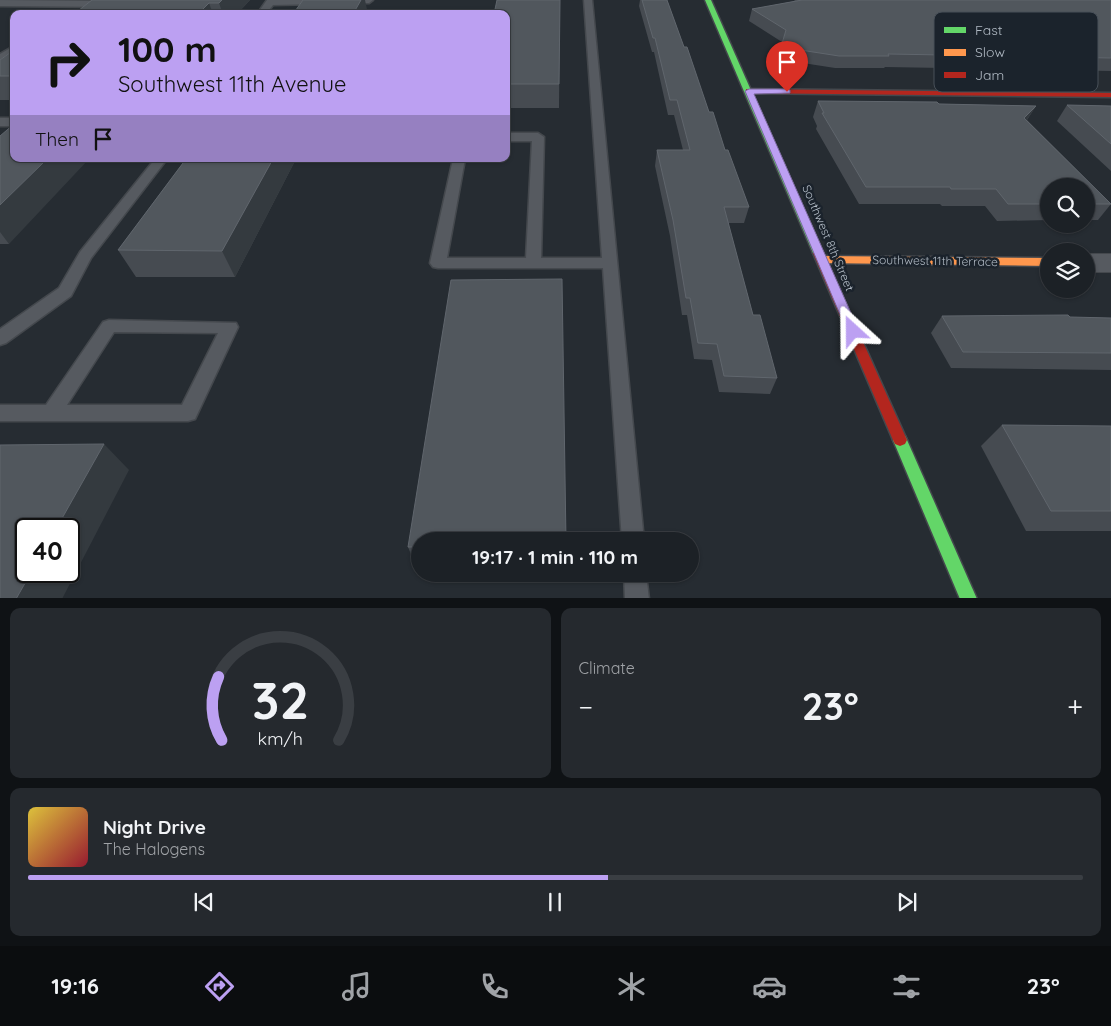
<!DOCTYPE html>
<html lang="en">
<head>
<meta charset="utf-8">
<style>
	:root { --surface:#1c2126; --page:#25292e; --text:#f1f3f6; --muted:#a0a3a7; --line:#3a3e43; --accent:#bca0f2 }
	body { margin:0; font-family:Quicksand,sans-serif; background:var(--page); color:var(--text); height:100vh; display:flex; flex-direction:column; font-size:19px; white-space:nowrap }
	* { box-sizing:border-box; margin:0 }
	p { font-size:16px; color:var(--muted) }
	.icon { flex:none; width:28px; height:28px; fill:none; stroke:currentColor; stroke-width:2; stroke-linecap:round; stroke-linejoin:round }
	.map { position:relative; height:598px; overflow:hidden }
	.details { display:flex; flex-direction:column; gap:10px; padding:10px; background:#0f1215; flex:1 }
	.details>* { flex:none }
	.guide { position:absolute; left:10px; top:10px; width:500px; height:152px; border-radius:10px; box-shadow:0 1px 4px #0004,0 0 0 1px var(--line); background:#bca0f2; color:#111; overflow:hidden }
	.fabs { position:absolute; left:1040px; top:178px; display:grid; gap:10px }
	.fabs a { display:grid; place-items:center; width:55px; height:55px; border-radius:50%; background:var(--surface); box-shadow:0 1px 4px #0004,0 0 0 1px var(--line); font-size:25px }
	.speed { position:absolute; left:15px; top:518px; display:flex; gap:10px; font-size:25px; font-weight:700; text-align:center }
	.speed>* { display:grid; place-content:center; width:65px; height:65px; border-radius:50%; background:var(--surface); box-shadow:0 1px 4px #0004,0 0 0 1px var(--line); line-height:1 }
	.speed .limit { border:2px solid #111; border-radius:8px; background:#fff; color:#111 }
	.pin { position:absolute; display:grid; place-items:center; width:42px; height:42px; color:#fff; margin:-51px -21px; border-radius:50% 50% 50% 0; rotate:-45deg; box-shadow:0 0 5px #0007 }
	.pin .icon { rotate:45deg }
	.me { position:absolute; width:55px; margin:-28px; rotate:336deg; stroke-linejoin:round; filter:drop-shadow(0 0 4px #0008) }
	.turn { display:flex; align-items:center; gap:18px; height:105px; padding:0 25px; font-size:22px }
	.turn .icon { width:65px; height:65px; stroke-width:2.5 }
	.turn b { display:block; font-size:35px; line-height:42px }
	.then { display:flex; align-items:center; height:48px; padding:0 25px; background:#0003; gap:10px; font-size:19px }
	.big { font-size:38px; font-weight:800; line-height:1.1 }
	.details .tile { flex:1; display:flex; flex-direction:column; justify-content:center; gap:8px; min-width:0; padding:0 18px; border-radius:10px; background:var(--page) }
	.details .dial { align-items:center; gap:0 }
	.dial svg { height:130px; overflow:visible; fill:none; stroke:var(--line); stroke-width:7; stroke-linecap:round; text-anchor:middle }
	.dial text { fill:var(--text); stroke:none }
	.song { display:flex; align-items:center; gap:15px }
	.cover { width:60px; height:60px; border-radius:8px; background:linear-gradient(135deg,hsl(50 70% 55%),hsl(350 70% 35%)) }
	.played { height:5px; border-radius:2px; background:linear-gradient(90deg,var(--accent) 55%,var(--line) 55%) }
	.keys { display:flex; justify-content:space-around; direction:ltr }
	.heat { display:flex; justify-content:space-between; align-items:center; font-size:28px; direction:ltr }
	.details .tiles { flex:1; display:grid; gap:10px; grid-template-columns:1fr 1fr }
	.tile:last-child { grid-column:span 2 }
	.trip { position:absolute; left:411px; top:532px; width:288px; height:50px; border-radius:25px; background:var(--surface); box-shadow:0 1px 4px #0004,0 0 0 1px var(--line); font-weight:800; line-height:50px; text-align:center }
	.dock { display:flex; height:80px; justify-content:space-around; align-items:center; background:#0b0d0f; color:var(--muted) }
	.dock .icon { width:35px; height:35px }
	.dock .selected { color:var(--accent) }
	.dock b { font-size:22px; color:var(--text) }
	.map>svg:first-child { display:block }
</style>
</head>
<body>
<div class="map">
<svg width="1111" height="599" viewBox="0 0 1111 599">
	<rect width="100%" height="100%" fill="#262c32"/>
	<g fill="none" stroke-linecap="round" stroke-linejoin="round">
		<defs>
			<g id="lane">
				<polygon points="0,0 108,1 112,4 108,7 0,6"/>
				<polygon points="267,0 373,0 369,3 273,5 266,14 257,14"/>
				<polygon points="584,0 592,0 644,541 622,541 603,268 438,268 433,267 430,263 453,159 465,159 447,258 526,258 532,141 506,141 506,133 538,133 544,137 541,258 602,258"/>
				<polygon points="14,46 14,54 0,61 0,54"/>
				<rect x="0" y="118" width="14" height="8"/>
				<polygon points="155,159 167,159 91,258 71,296 6,343 0,345 0,329 59,288 80,252"/>
				<path d="M109 320 236 323 238 327 195 419 188 421H0V405H46L103 322ZM114 332 218 333 182 405H67Z"/>
				<polygon points="624,574 646,574 649,599 625,599"/>
			</g>
			<rect id="street" x="1086" y="254" width="25" height="18"/>
			<g id="fast">
				<polygon points="705,0 711,0 823,253 822,255 818,256 813,253"/>
				<polygon points="900,434 905,436 907,440 977,599 960,599 893,440 895,436"/>
			</g>
			<polygon id="slow" points="822,256 1049,258 1049,266 818,263 817,260 818,257"/>
			<g id="jam">
				<polygon points="746,89 1111,93 1111,97 749,93 746,93"/>
				<polygon points="818,250 823,253 907,440 905,444 900,446 895,444 893,440 813,253"/>
			</g>
		</defs>
		<use href="#lane" stroke="#44484d" stroke-width="3"/>
		<use href="#street" stroke="#44484d" stroke-width="2"/>
		<use href="#fast" stroke="#44484d" stroke-width="3"/>
		<use href="#slow" stroke="#44484d" stroke-width="3"/>
		<use href="#jam" stroke="#44484d" stroke-width="3"/>
		<use href="#lane" fill="#565a60" fill-rule="evenodd"/>
		<use href="#street" fill="#565a60" fill-rule="evenodd"/>
		<use href="#fast" fill="#63d668" fill-rule="evenodd"/>
		<use href="#slow" fill="#ff974d" fill-rule="evenodd"/>
		<use href="#jam" fill="#b3261e" fill-rule="evenodd"/>
	</g>
	<g fill="#464b51">
		<polygon points="171,0 250,0 237,14 74,14"/>
		<polygon points="560,0 559,108 506,108 506,14"/>
		<polygon points="640,0 667,0 684,47 709,112 749,207 744,223 728,223 753,315 777,378 770,394 719,392 712,360 694,359 687,315 682,315 670,236 655,166 657,150 683,150 674,115 668,115 654,52 652,52 639,6"/>
		<polygon points="794,0 1111,0 1111,71 885,67 884,68 835,68 777,59 782,42 749,21 752,9 795,1"/>
		<polygon points="14,50 14,100 0,100 0,60"/>
		<polygon points="818,101 1036,106 1027,120 1111,204 1098,220 1086,220 1086,186 1049,186 1049,220 997,221 985,206 942,206 940,204 859,204 816,129 817,126 813,117"/>
		<polygon points="1067,105 1111,106 1111,171 1057,121"/>
		<polygon points="0,136 9,244 0,244"/>
		<polygon points="186,159 296,159 235,277 136,277 118,250"/>
		<polygon points="942,316 1111,318 1111,370 951,368 931,333"/>
		<polygon points="1002,425 1111,426 1111,531 1026,531 981,446"/>
		<polygon points="420,541 420,569 417,569 408,547"/>
	</g>
	<g fill="#343a3f">
		<polygon points="222,0 250,0 237,14 223,14 219,3"/>
		<polygon points="361,0 365,0 368,14 353,14"/>
		<polygon points="209,3 213,14 198,14"/>
		<polygon points="1036,106 1026,121 1024,118"/>
		<polygon points="47,159 89,159 9,244 0,232 0,205"/>
		<polygon points="273,159 296,159 235,277 222,251"/>
		<polygon points="104,444 129,470 62,599 16,599 32,571 69,571 69,529 56,529"/>
	</g>
	<g fill="#51575d" stroke="#60666d">
		<polygon points="92,0 222,0 219,3 209,3 198,14 74,14"/>
		<polygon points="303,0 361,0 353,14 293,14"/>
		<polygon points="497,0 560,0 559,84 506,84 506,14 494,14"/>
		<polygon points="642,0 667,0 684,47 687,47 709,112 713,112 725,150 728,150 749,207 724,207 753,315 760,315 777,378 724,376 717,344 698,343 690,298 686,298 673,220 657,150 690,150 677,100 670,100 655,38 653,38"/>
		<polygon points="802,0 1111,0 1111,58 888,54 889,56 839,56 781,47 786,30 752,9"/>
		<polygon points="14,50 14,76 0,76 0,60"/>
		<polygon points="818,101 937,102 939,104 1036,106 1024,118 1111,204 1086,204 1086,186 1049,186 1049,204 1008,204 996,189 951,189 950,187 866,187 822,113 824,113"/>
		<polygon points="1067,105 1111,106 1111,144"/>
		<polygon points="14,124 14,159 47,159 0,205 0,136"/>
		<polygon points="186,159 273,159 222,251 118,250"/>
		<polygon points="562,279 566,541 420,541 420,547 408,547 451,280"/>
		<polygon points="1068,315 1070,317 1111,318 1111,353 963,352 942,316"/>
		<polygon points="1002,425 1111,426 1111,511 1051,511"/>
		<polygon points="104,444 56,529 26,529 26,571 32,571 16,599 0,599 0,445"/>
	</g>
	<polygon fill="#bca0f2" stroke="#7a689d" points="787,89 790,90 790,93 754,94 859,331 853,335 847,331 745,91 749,89"/>
	<g text-anchor="middle" stroke-width="5" stroke-linejoin="round" paint-order="stroke">
		<g font-size="12" fill="#b0b9c3" stroke="#1b232c">
			<text transform="translate(828 238) rotate(67)" y="4">Southwest 8th Street</text>
			<text transform="translate(935 261) rotate(1)" y="4">Southwest 11th Terrace</text>
		</g>
	</g>
	<rect x="934" y="12" width="164" height="80" rx="8" fill="#1b232c" stroke="#485059" stroke-width="1"/>
	<rect x="944" y="27" width="22" height="6" fill="#63d668"/>
	<rect x="944" y="49" width="22" height="7" fill="#ff974d"/>
	<rect x="944" y="72" width="22" height="6" fill="#b3261e"/>
	<g font-size="14" fill="#b0b9c3">
		<text x="975" y="35">Fast</text>
		<text x="975" y="57">Slow</text>
		<text x="975" y="80">Jam</text>
	</g>
</svg>
<div class="fabs">
<a><svg class="icon" aria-label="search" viewBox="0 0 24 24"><circle cx="10" cy="10" r="6"/><path d="M15 15l6 6"/></svg></a>
<a><svg class="icon" aria-label="layers" viewBox="0 0 24 24"><path d="M12 4l9 5-9 5-9-5zM3 14l9 5 9-5"/></svg></a>
</div>
<div class="speed"><div class="limit">40</div></div>
<div class="pin" style="left:787px;top:92px;background:#d93025"><svg class="icon" aria-label="arrive" viewBox="0 0 24 24"><path d="M6 21V4h12l-3 4 3 4H6"/></svg></div>
<svg class="me" style="left:853px;top:331px" viewBox="-20 -20 40 40"><path d="M0-17L14 15 0 8-14 15z" fill="#bca0f2" stroke="#fff" stroke-width="4"/></svg>
<div class="trip">19:17 · 1 min · 110 m</div>
<div class="guide">
<div class="turn"><svg class="icon" aria-label="right" viewBox="0 0 24 24"><path d="M7 20v-9h11M14 6l5 5-5 5"/></svg><div><b>100 m</b>Southwest 11th Avenue</div></div>
<div class="then">Then<svg class="icon" aria-label="arrive" viewBox="0 0 24 24"><path d="M6 21V4h12l-3 4 3 4H6"/></svg></div>
</div>
</div>
<section class="details">
<div class="tiles">
<div class="tile dial"><svg viewBox="0 0 100 80">
<path d="M14 69A42 42 0 1 1 86 69"/>
<path d="M14 69A42 42 0 0 1 12 30" stroke="#bca0f2"/>
<text x="50" y="56" font-size="32" font-weight="700">32</text>
<text x="50" y="72" font-size="11">km/h</text>
</svg></div>
<div class="tile"><p>Climate</p>
<div class="heat"><a>−</a><b class="big">23°</b><a>+</a></div>
</div>
<div class="tile">
<div class="song"><i class="cover"></i><div><b>Night Drive</b><p>The Halogens</p></div></div>
<div class="played"></div>
<div class="keys"><svg class="icon" aria-label="previous" viewBox="0 0 24 24"><path d="M18 5L8 12l10 7zM5 5v14"/></svg><svg class="icon" aria-label="pause" viewBox="0 0 24 24"><path d="M8 5v14M16 5v14"/></svg><svg class="icon" aria-label="next" viewBox="0 0 24 24"><path d="M6 5l10 7-10 7zM19 5v14"/></svg></div>
</div>
</div>
</section>
<nav class="dock">
<b>19:16</b>
<svg class="icon selected" aria-label="directions" viewBox="0 0 24 24"><path d="M12 3l9 9-9 9-9-9zM9 14v-3h6M13 9l2 2-2 2"/></svg>
<svg class="icon" aria-label="music" viewBox="0 0 24 24"><path d="M9 18V5l10-2v13"/><circle cx="6" cy="18" r="3"/><circle cx="16" cy="16" r="3"/></svg>
<svg class="icon" aria-label="phone" viewBox="0 0 24 24"><path d="M5 4h4l2 5-3 2q2 4 5 5l2-3 5 2v4C11 20 4 13 5 4z"/></svg>
<svg class="icon" aria-label="climate" viewBox="0 0 24 24"><path d="M12 3v18M4 7l16 10M4 17L20 7"/></svg>
<svg class="icon" aria-label="car" viewBox="0 0 24 24"><path d="M5 17H2v-5l4-1 3-4h7l3 4 3 1v5h-3M9 17h6M6 11h13"/><circle cx="7" cy="17" r="2"/><circle cx="17" cy="17" r="2"/></svg>
<svg class="icon" aria-label="filters" viewBox="0 0 24 24"><path d="M4 7h16M4 17h16"/><circle cx="9" cy="7" r="2"/><circle cx="15" cy="17" r="2"/></svg>
<b>23°</b>
</nav>
</body>
</html>
